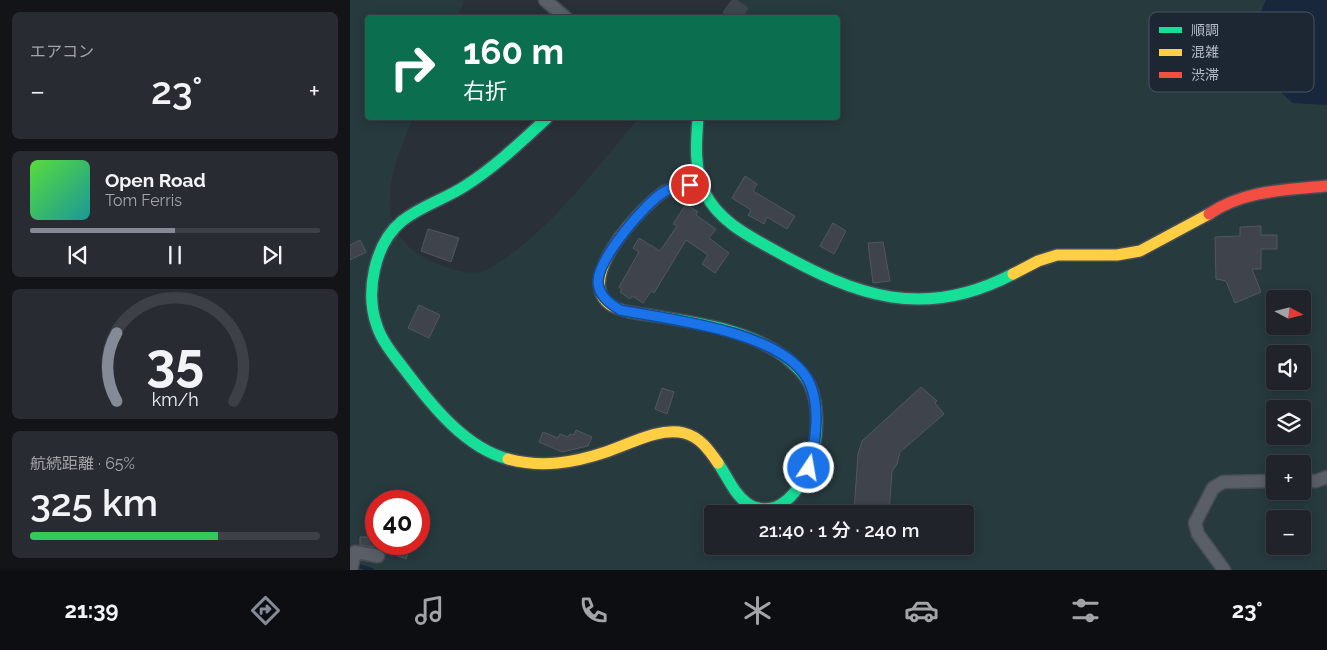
<!DOCTYPE html>
<html lang="ja">
<head>
<meta charset="utf-8">
<style>
	:root { --surface:#20242a; --page:#282c32; --text:#f1f3f6; --muted:#a2a4a8; --line:#3d4147; --accent:#848b96 }
	body { margin:0; font-family:Raleway,"Noto Sans JP",sans-serif; background:var(--page); color:var(--text); height:100vh; display:flex; flex-direction:column; font-size:19px; white-space:nowrap }
	* { box-sizing:border-box; margin:0 }
	p { font-size:16px; color:var(--muted) }
	.icon { flex:none; width:28px; height:28px; fill:none; stroke:currentColor; stroke-width:2; stroke-linecap:round; stroke-linejoin:round }
	.map { position:relative; flex:1; overflow:hidden }
	.side { display:flex; flex-direction:column; gap:12px; padding:12px; background:#121417; width:350px }
	.side>* { flex:none }
	.guide { position:absolute; left:15px; top:15px; width:475px; height:105px; border-radius:5px; box-shadow:0 2px 12px #0003,0 0 0 1px var(--line); background:#0b6e4f; color:#fff; overflow:hidden }
	.needle { width:32px; rotate:97deg }
	.tools { position:absolute; left:916px; top:290px; display:grid; gap:10px }
	.tools a { display:grid; place-items:center; width:45px; height:45px; border-radius:5px; background:var(--surface); box-shadow:0 2px 12px #0003,0 0 0 1px var(--line); font-size:25px }
	.speed { position:absolute; left:15px; top:490px; display:flex; gap:10px; font-size:25px; font-weight:700; text-align:center }
	.speed>* { display:grid; place-content:center; width:65px; height:65px; border-radius:50%; background:var(--surface); box-shadow:0 2px 12px #0003,0 0 0 1px var(--line); line-height:1 }
	.speed .limit { border:8px solid #d22; background:#fff; color:#111 }
	.pin { position:absolute; display:grid; place-items:center; width:42px; height:42px; color:#fff; margin:-21px; border:2px solid #fff; border-radius:50%; box-shadow:0 1px 5px #0007 }
	.me { position:absolute; width:55px; margin:-28px; rotate:12deg; stroke-linejoin:round; filter:drop-shadow(0 0 4px #0008) }
	.turn { display:flex; align-items:center; gap:18px; height:105px; padding:0 15px; font-size:22px }
	.turn .icon { width:65px; height:65px; stroke-width:2.5 }
	.turn b { display:block; font-size:35px; line-height:42px }
	.big { font-size:38px; font-weight:600; line-height:1.1 }
	.side .card { flex:1; display:flex; flex-direction:column; justify-content:center; gap:8px; min-width:0; padding:0 18px; border-radius:8px; background:var(--page) }
	.side .dial { align-items:center; gap:0 }
	.dial svg { height:130px; overflow:visible; fill:none; stroke:var(--line); stroke-width:7; stroke-linecap:round; text-anchor:middle }
	.dial text { fill:var(--text); stroke:none }
	.song { display:flex; align-items:center; gap:15px }
	.cover { width:60px; height:60px; border-radius:8px; background:linear-gradient(135deg,hsl(110 70% 55%),hsl(180 70% 35%)) }
	.played { height:5px; border-radius:2px; background:linear-gradient(90deg,var(--accent) 50%,var(--line) 50%) }
	.keys { display:flex; justify-content:space-around; direction:ltr }
	.heat { display:flex; justify-content:space-between; align-items:center; font-size:28px; direction:ltr }
	.charge { height:8px; border-radius:4px; background:linear-gradient(90deg,#34c759 65%,var(--line) 0) }
	.trip { position:absolute; left:354px; top:505px; width:270px; height:50px; border-radius:5px; background:var(--surface); box-shadow:0 2px 12px #0003,0 0 0 1px var(--line); font-weight:600; line-height:50px; text-align:center }
	.menu { display:flex; height:80px; justify-content:space-around; align-items:center; background:#0d0e11; color:var(--muted) }
	.menu .icon { width:35px; height:35px }
	.menu .active { color:var(--accent) }
	.menu b { font-size:22px; color:var(--text) }
	main { display:flex; flex:1; min-height:0 }
	.map>svg:first-child { display:block }
</style>
</head>
<body>
<main>
<section class="side">
<div class="card"><p>エアコン</p>
<div class="heat"><a>−</a><b class="big">23°</b><a>+</a></div>
</div>
<div class="card">
<div class="song"><i class="cover"></i><div><b>Open Road</b><p>Tom Ferris</p></div></div>
<div class="played"></div>
<div class="keys"><svg class="icon" aria-label="previous" viewBox="0 0 24 24"><path d="M18 5L8 12l10 7zM5 5v14"/></svg><svg class="icon" aria-label="pause" viewBox="0 0 24 24"><path d="M8 5v14M16 5v14"/></svg><svg class="icon" aria-label="next" viewBox="0 0 24 24"><path d="M6 5l10 7-10 7zM19 5v14"/></svg></div>
</div>
<div class="card dial"><svg viewBox="0 0 100 80">
<path d="M14 69A42 42 0 1 1 86 69"/>
<path d="M14 69A42 42 0 0 1 14 27" stroke="#848b96"/>
<text x="50" y="56" font-size="32" font-weight="700">35</text>
<text x="50" y="72" font-size="11">km/h</text>
</svg></div>
<div class="card"><p>航続距離 · 65%</p><b class="big">325 km</b><div class="charge"></div></div>
</section>
<div class="map">
<svg width="977" height="570" viewBox="0 0 977 570">
	<rect width="100%" height="100%" fill="#2a3038"/>
	<path fill="#273a3e" fill-rule="evenodd" d="M0 0H115L107 17 18 18V118H63C38 176 16 239 93 266 108 271 124 277 140 268 200 232 244 170 289 118H488V18L375 17 390 0H932L977 65V570H0ZM925 299H952V326H925ZM925 354H952V381H925ZM925 409H952V436H925ZM925 464H952V491H925ZM26 501H69V544H26ZM362 514H615V546H362ZM925 519H952V546H925Z"/>
	<polygon fill="#19273c" points="916,0 977,0 977,105 943,103 891,57"/>
	<g fill="none" stroke-linecap="round" stroke-linejoin="round">
		<polyline stroke="#19273c" stroke-width="4" points="5,565 22,570"/>
	</g>
	<g fill="#3f444c" stroke="#52575f">
		<polygon points="395,176 407,184 403,191 445,216 437,229 417,217 414,224 398,215 401,210 382,198"/>
		<polygon points="336,204 348,212 346,215 366,229 359,238 379,253 365,273 352,264 358,255 336,240 304,293 301,291 293,303 282,296 280,299 270,292 272,289 269,287 289,252 283,248 289,238 310,251 327,226 323,224"/>
		<polygon points="483,223 496,231 484,254 470,246"/>
		<polygon points="911,226 911,235 927,235 927,249 911,249 911,269 902,269 911,292 885,303 876,281 866,279 865,237 890,236 890,227"/>
		<polygon points="78,229 109,238 101,262 71,251"/>
		<polygon points="10,240 16,252 0,260 0,245"/>
		<polygon points="533,242 540,281 523,283 518,243"/>
		<polygon points="69,305 90,315 79,338 58,328"/>
		<polygon points="571,387 587,401 585,403 594,414 550,452 547,464 542,471 539,514 504,512 508,454 512,441"/>
		<polygon points="312,388 324,392 317,414 305,409"/>
		<polygon points="226,430 242,437 238,446 212,452 189,442 193,432 208,438 210,434 218,437 220,434 224,435"/>
		<polygon points="10,537 25,537 24,547 10,545"/>
		<polygon points="50,546 59,549 56,559 46,555"/>
	</g>
	<g fill="none" stroke-linecap="round" stroke-linejoin="round">
		<polyline stroke="#3f454e" stroke-width="19" stroke-dasharray="19 9" stroke-linecap="butt" points="380,18 393,0"/>
		<defs>
			<g id="street">
				<polyline points="195,0 216,18"/>
				<polyline points="952,481 966,481 977,477"/>
				<polyline points="1,570 5,552 28,556"/>
				<polyline points="874,570 848,534 845,523 863,488 873,482 925,481"/>
			</g>
			<g id="fast">
				<path d="M348 118C346 143 344 169 355 193 369 221 397 235 424 250 506 296 573 321 663 274"/>
				<path d="M280 312C331 321 392 325 435 357 445 365 455 374 460 385 476 420 463 491 426 507 417 510 404 509 397 503 384 494 377 476 368 463"/>
				<path d="M158 459C116 448 83 407 58 374 47 359 33 344 27 326 15 293 24 244 52 221 71 206 95 199 115 186 145 167 171 142 197 118"/>
			</g>
			<g id="slow">
				<polyline points="663,274 688,261 707,255 767,255 790,251 859,214"/>
				<path d="M280 312C207 299 284 214 312 193 322 186 336 186 348 182"/>
				<path d="M158 459C192 468 223 463 256 452 280 444 309 427 334 433 350 437 359 450 368 463"/>
			</g>
			<path id="jam" d="M859 214C894 190 936 190 977 186"/>
		</defs>
		<use href="#street" stroke="#484c55" stroke-width="15"/>
		<use href="#fast" stroke="#484c55" stroke-width="14"/>
		<use href="#slow" stroke="#484c55" stroke-width="14"/>
		<use href="#jam" stroke="#484c55" stroke-width="14"/>
		<use href="#street" stroke="#5a5e66" stroke-width="12"/>
		<use href="#fast" stroke="#16e098" stroke-width="11"/>
		<use href="#slow" stroke="#ffcf43" stroke-width="11"/>
		<use href="#jam" stroke="#f24e42" stroke-width="11"/>
	</g>
	<g fill="none" stroke-linecap="round" stroke-linejoin="round">
		<defs>
			<path id="route" d="M340 185C331 186 322 187 314 192 295 203 249 258 248 281 248 295 259 303 270 310 321 320 423 330 455 375 472 399 466 441 459 468"/>
		</defs>
		<use href="#route" stroke="#114b97" stroke-width="12"/>
		<use href="#route" stroke="#1a73e8" stroke-width="9"/>
	</g>
	<rect x="799" y="12" width="165" height="80" rx="8" fill="#1d2633" stroke="#4a5360" stroke-width="1"/>
	<rect x="809" y="27" width="23" height="6" fill="#16e098"/>
	<rect x="809" y="49" width="23" height="7" fill="#ffcf43"/>
	<rect x="809" y="72" width="23" height="6" fill="#f24e42"/>
	<g font-size="14" fill="#b4bcc9">
		<text x="841" y="35">順調</text>
		<text x="841" y="57">混雑</text>
		<text x="841" y="80">渋滞</text>
	</g>
</svg>
<div class="tools">
<a><svg class="needle" viewBox="-14 -14 28 28"><path d="M0-13l5 13h-10z" fill="#e53935"/><path d="M0 13l5-13h-10z" fill="#a2a4a8"/></svg></a>
<a><svg class="icon" aria-label="sound" viewBox="0 0 24 24"><path d="M4 9h4l5-4v14l-5-4H4zM17 9q2 3 0 6"/></svg></a>
<a><svg class="icon" aria-label="layers" viewBox="0 0 24 24"><path d="M12 4l9 5-9 5-9-5zM3 14l9 5 9-5"/></svg></a>
<a>+</a>
<a>−</a>
</div>
<div class="speed"><div class="limit">40</div></div>
<div class="pin" style="left:340px;top:185px;background:#d93025"><svg class="icon" aria-label="arrive" viewBox="0 0 24 24"><path d="M6 21V4h12l-3 4 3 4H6"/></svg></div>
<svg class="me" style="left:459px;top:468px" viewBox="-20 -20 40 40"><circle r="17" fill="#1a73e8" stroke="#fff" stroke-width="3"/><path d="M0-11L8 9 0 5-8 9z" fill="#fff"/></svg>
<div class="trip">21:40 · 1 分 · 240 m</div>
<div class="guide">
<div class="turn"><svg class="icon" aria-label="right" viewBox="0 0 24 24"><path d="M7 20v-9h11M14 6l5 5-5 5"/></svg><div><b>160 m</b>右折</div></div>
</div>
</div>
</main>
<nav class="menu">
<b>21:39</b>
<svg class="icon active" aria-label="directions" viewBox="0 0 24 24"><path d="M12 3l9 9-9 9-9-9zM9 14v-3h6M13 9l2 2-2 2"/></svg>
<svg class="icon" aria-label="music" viewBox="0 0 24 24"><path d="M9 18V5l10-2v13"/><circle cx="6" cy="18" r="3"/><circle cx="16" cy="16" r="3"/></svg>
<svg class="icon" aria-label="phone" viewBox="0 0 24 24"><path d="M5 4h4l2 5-3 2q2 4 5 5l2-3 5 2v4C11 20 4 13 5 4z"/></svg>
<svg class="icon" aria-label="climate" viewBox="0 0 24 24"><path d="M12 3v18M4 7l16 10M4 17L20 7"/></svg>
<svg class="icon" aria-label="car" viewBox="0 0 24 24"><path d="M5 17H2v-5l4-1 3-4h7l3 4 3 1v5h-3M9 17h6M6 11h13"/><circle cx="7" cy="17" r="2"/><circle cx="17" cy="17" r="2"/></svg>
<svg class="icon" aria-label="filters" viewBox="0 0 24 24"><path d="M4 7h16M4 17h16"/><circle cx="9" cy="7" r="2"/><circle cx="15" cy="17" r="2"/></svg>
<b>23°</b>
</nav>
</body>
</html>
